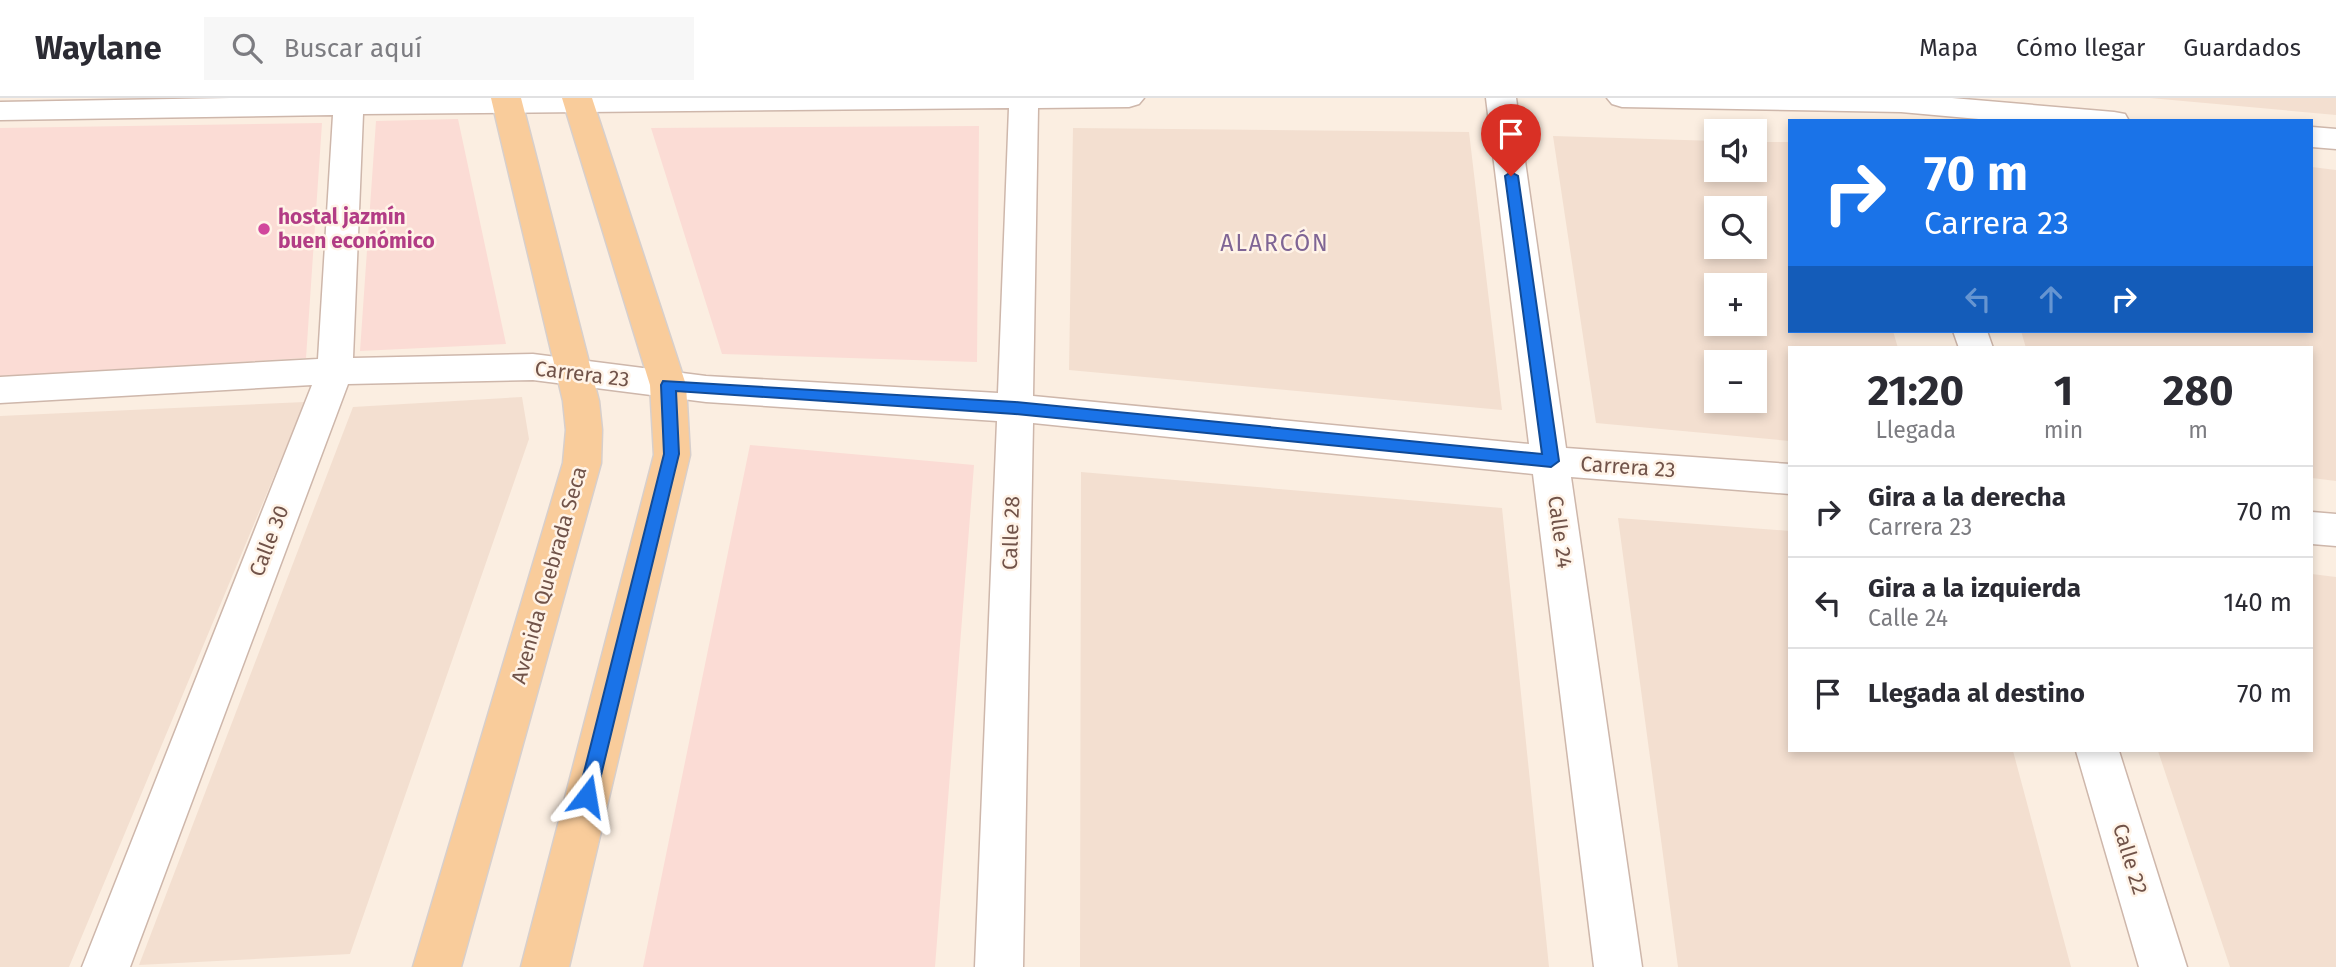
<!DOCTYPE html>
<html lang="es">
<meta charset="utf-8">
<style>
:root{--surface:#fff;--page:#f7f7f7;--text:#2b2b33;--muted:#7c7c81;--line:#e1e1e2}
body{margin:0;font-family:"Fira Sans",sans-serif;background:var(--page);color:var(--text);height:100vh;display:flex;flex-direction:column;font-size:26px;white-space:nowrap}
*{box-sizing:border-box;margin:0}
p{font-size:23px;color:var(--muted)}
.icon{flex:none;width:38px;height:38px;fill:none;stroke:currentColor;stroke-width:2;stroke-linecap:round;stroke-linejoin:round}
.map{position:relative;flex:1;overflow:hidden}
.panel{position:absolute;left:1788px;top:248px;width:525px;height:406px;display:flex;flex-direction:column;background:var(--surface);border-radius:0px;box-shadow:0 4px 10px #0003}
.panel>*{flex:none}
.hud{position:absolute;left:1788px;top:21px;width:525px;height:214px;border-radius:0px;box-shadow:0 4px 10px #0003;background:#1a73e8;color:#fff;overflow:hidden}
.fabs{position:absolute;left:1704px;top:21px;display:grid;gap:14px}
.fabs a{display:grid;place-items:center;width:63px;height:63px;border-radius:0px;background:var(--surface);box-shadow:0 4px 10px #0003;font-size:35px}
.pin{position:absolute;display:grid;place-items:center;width:60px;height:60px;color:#fff;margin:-72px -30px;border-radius:50% 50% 50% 0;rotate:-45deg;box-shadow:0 0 7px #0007}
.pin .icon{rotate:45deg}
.me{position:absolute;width:77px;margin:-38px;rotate:14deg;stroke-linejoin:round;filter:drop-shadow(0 0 5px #0008)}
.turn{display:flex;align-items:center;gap:24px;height:147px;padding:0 21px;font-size:32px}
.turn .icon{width:91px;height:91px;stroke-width:2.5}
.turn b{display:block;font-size:49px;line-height:60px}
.lanes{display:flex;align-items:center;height:66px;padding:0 21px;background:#0003;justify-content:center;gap:35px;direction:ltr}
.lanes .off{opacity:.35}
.eta{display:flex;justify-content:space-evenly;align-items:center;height:119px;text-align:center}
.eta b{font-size:42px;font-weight:700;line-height:49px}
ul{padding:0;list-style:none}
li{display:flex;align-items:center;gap:21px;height:91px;padding:0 21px;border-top:2px solid var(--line)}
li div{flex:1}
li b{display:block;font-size:26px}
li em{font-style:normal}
header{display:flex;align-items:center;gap:42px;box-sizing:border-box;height:98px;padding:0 35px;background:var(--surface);border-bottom:2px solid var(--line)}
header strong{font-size:33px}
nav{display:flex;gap:38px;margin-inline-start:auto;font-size:24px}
.search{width:490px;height:63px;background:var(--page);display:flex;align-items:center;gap:18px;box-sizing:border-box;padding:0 24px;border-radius:0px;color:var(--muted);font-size:26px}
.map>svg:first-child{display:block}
</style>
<header>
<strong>Waylane</strong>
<div class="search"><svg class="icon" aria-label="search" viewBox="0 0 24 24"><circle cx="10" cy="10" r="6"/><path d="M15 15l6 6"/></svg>Buscar aquí</div>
<nav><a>Mapa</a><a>Cómo llegar</a><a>Guardados</a></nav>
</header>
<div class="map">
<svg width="2336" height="869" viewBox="0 0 2336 869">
<rect width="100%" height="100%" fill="#fbeee1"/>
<path fill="#f3dfd0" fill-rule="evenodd" d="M 2150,0 L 2336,0 L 2336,17 Z
M 1073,30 L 1469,34 L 1502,312 L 1069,272 Z
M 1553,38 L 1717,43 L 1717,72 L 1755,72 L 1755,44 L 1790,44 L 1790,233 L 1893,233 L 1898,250 L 1790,250 L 1790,343 L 1596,325 ZM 1755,110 L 1755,149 L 1717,149 L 1717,110 ZM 1755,187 L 1755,226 L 1717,226 L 1717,187 ZM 1755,264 L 1755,303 L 1717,303 L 1717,264 Z
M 2312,69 L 2336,72 L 2336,383 L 2312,380 L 2312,250 L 2026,250 L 2021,233 L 2312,233 Z
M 522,299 L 529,341 L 350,856 L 139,867 L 353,309 Z
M 305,304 L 69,869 L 0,869 L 0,318 Z
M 1081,374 L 1502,410 L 1549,869 L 1080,869 Z
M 1618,420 L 1790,433 L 1790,653 L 2013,653 L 2071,869 L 1678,869 Z
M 2312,476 L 2336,479 L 2336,869 L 2230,869 L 2158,653 L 2312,653 Z"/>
<path fill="#fbdcd5" d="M 458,21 L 506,246 L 360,253 L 376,23 Z
M 322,25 L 306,260 L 0,278 L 0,30 Z
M 979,28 L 977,264 L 722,256 L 651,30 Z
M 750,347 L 974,367 L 935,869 L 643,869 Z"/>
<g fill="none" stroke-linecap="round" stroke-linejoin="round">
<defs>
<path id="minor" d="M 230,0 L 1144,0 L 1139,6 L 1129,9 L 1038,10 L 1033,298 L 1529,346 L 1486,0 L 1516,0 L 1566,350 L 1790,366 L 1790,396 L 1571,379 L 1642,869 L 1594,869 L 1533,376 L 1033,325 L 1023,869 L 975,869 L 997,323 L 706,304 L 533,282 L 348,286 L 130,869 L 82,869 L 312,287 L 0,305 L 0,279 L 318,261 L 333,17 L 0,22 L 0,4 ZM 1009,10 L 998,295 L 706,278 L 533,256 L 353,260 L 363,16 Z
M 1607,0 L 1952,0 L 2114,14 L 2125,16 L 2129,23 L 2001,23 L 1901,14 L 1622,9 L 1612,6 Z
M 2312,29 L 2336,31 L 2336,51 L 2312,49 Z
M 1953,233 L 1987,233 L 1993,250 L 1959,250 Z
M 2312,414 L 2336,416 L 2336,448 L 2312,446 Z
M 2076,653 L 2119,653 L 2187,869 L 2139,869 Z"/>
<path id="major" d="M 491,0 L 521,0 L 599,303 L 602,332 L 601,365 L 461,869 L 413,869 L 563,365 L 566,332 L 563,303 Z
M 562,0 L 592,0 L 686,287 L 690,357 L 569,869 L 521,869 L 654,357 L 650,287 Z"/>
</defs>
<use href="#minor" stroke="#ceb7ab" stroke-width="3"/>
<use href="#major" stroke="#d7cfcc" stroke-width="3"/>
<use href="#minor" fill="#fff" fill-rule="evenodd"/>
<use href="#major" fill="#f9cc9b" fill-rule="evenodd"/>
</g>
<path fill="#1a73e8" stroke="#114b97" stroke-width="2" d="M 1511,74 L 1518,78 L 1559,363 L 1551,369 L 1015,316 L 676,293 L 679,356 L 596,698 L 594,704 L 587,706 L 581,704 L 578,698 L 664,356 L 661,287 L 663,283 L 1015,304 L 1542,356 L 1505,78 Z"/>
<circle fill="#d1479c" stroke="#fff3e7" stroke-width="2.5" cx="264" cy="131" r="7"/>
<g text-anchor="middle" stroke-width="5" stroke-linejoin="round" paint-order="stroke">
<g font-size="21" font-weight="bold" fill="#b23c85" stroke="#fff3e7" text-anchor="start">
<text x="278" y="126">hostal jazmín<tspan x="278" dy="24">buen económico</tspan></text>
</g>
<g font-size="21" fill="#715349" stroke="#fff3e7">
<text transform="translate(582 276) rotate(7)" y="7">Carrera 23</text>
<text transform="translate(1628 369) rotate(4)" y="7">Carrera 23</text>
<text transform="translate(1560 434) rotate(82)" y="7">Calle 24</text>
<text transform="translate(1011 435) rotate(-88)" y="7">Calle 28</text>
<text transform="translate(269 443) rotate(-69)" y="7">Calle 30</text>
<text transform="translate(549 477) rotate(-74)" y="7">Avenida Quebrada Seca</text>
<text transform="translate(2130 761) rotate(73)" y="7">Calle 22</text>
</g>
<g font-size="23" letter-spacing="2" fill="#7f6595" stroke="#fff3e7">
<text x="1275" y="153">ALARCÓN</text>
</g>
</g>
</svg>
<div class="fabs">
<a><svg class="icon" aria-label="sound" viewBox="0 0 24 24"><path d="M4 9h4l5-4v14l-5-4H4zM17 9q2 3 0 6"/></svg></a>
<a><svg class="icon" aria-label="search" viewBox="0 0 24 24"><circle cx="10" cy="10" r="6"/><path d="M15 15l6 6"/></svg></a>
<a>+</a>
<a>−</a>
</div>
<div class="pin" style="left:1511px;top:78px;background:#d93025"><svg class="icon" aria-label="arrive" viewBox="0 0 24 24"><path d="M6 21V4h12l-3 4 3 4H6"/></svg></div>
<svg class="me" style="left:587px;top:698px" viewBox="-20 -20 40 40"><path d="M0-17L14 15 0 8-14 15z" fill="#1a73e8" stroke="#fff" stroke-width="4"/></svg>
<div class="hud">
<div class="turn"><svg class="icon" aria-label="right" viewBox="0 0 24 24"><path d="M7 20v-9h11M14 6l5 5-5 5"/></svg><div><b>70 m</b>Carrera 23</div></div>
<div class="lanes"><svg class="icon off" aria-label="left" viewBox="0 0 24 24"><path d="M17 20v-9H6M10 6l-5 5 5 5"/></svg><svg class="icon off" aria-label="ahead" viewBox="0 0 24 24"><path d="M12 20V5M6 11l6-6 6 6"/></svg><svg class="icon" aria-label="right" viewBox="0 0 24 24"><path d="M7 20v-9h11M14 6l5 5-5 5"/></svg></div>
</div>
<section class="panel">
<div class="eta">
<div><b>21:20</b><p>Llegada</p></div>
<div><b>1</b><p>min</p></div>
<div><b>280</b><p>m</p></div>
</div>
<ul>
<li><svg class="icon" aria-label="right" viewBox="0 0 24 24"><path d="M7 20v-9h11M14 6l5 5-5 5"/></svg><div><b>Gira a la derecha</b><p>Carrera 23</p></div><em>70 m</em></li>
<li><svg class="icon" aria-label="left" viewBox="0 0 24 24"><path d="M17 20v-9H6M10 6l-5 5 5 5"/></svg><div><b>Gira a la izquierda</b><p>Calle 24</p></div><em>140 m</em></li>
<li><svg class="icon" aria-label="arrive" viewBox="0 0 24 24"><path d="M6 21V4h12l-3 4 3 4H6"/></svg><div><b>Llegada al destino</b></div><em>70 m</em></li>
</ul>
</section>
</div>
